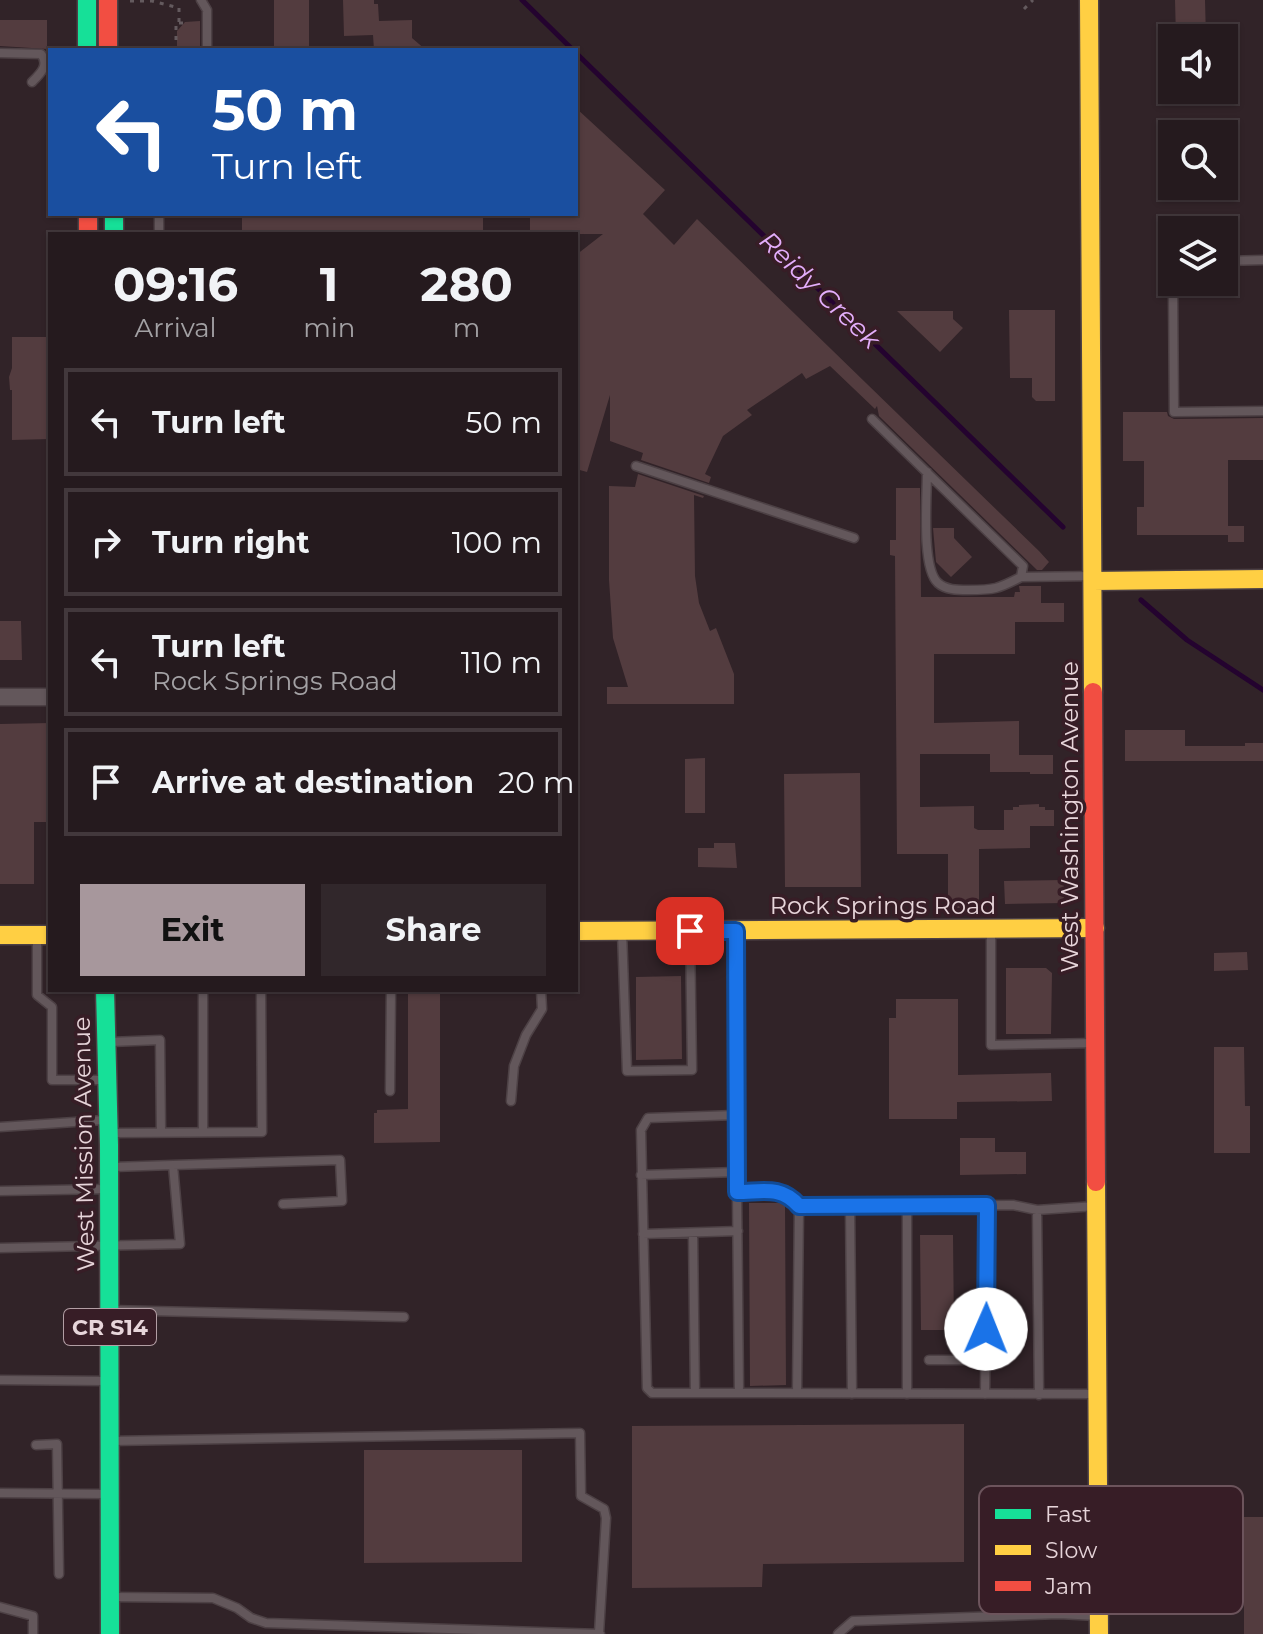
<!DOCTYPE html>
<style>
:root{--surface:#251a1e;--page:#31272b;--text:#f1f3f6;--muted:#a3a1a4;--line:#42383c;--accent:#a7979c}
body{margin:0;font-family:Montserrat,sans-serif;background:var(--page);color:var(--text);height:100vh;display:flex;flex-direction:column;font-size:30px;white-space:nowrap}
*{box-sizing:border-box;margin:0}
p{font-size:26px;color:var(--muted)}
.icon{flex:none;width:44px;height:44px;fill:none;stroke:currentColor;stroke-width:2;stroke-linecap:round;stroke-linejoin:round}
.map{position:relative;flex:1;overflow:hidden}
.panel{position:absolute;left:48px;top:232px;width:530px;height:760px;display:flex;flex-direction:column;background:var(--surface);border-radius:0px;box-shadow:0 2px 6px #0004,0 0 0 2px var(--line)}
.panel>*{flex:none}
.banner{position:absolute;left:48px;top:48px;width:530px;height:168px;border-radius:0px;box-shadow:0 2px 6px #0004,0 0 0 2px var(--line);background:#1a4fa0;color:#fff;overflow:hidden}
.fabs{position:absolute;left:1158px;top:24px;display:grid;gap:16px}
.fabs a{display:grid;place-items:center;width:80px;height:80px;border-radius:0px;background:var(--surface);box-shadow:0 2px 6px #0004,0 0 0 2px var(--line);font-size:40px}
.pin{position:absolute;display:grid;place-items:center;width:68px;height:68px;color:#fff;margin:-34px;border-radius:16px;box-shadow:0 4px 12px #0006}
.me{position:absolute;width:88px;margin:-44px;rotate:1deg;stroke-linejoin:round;filter:drop-shadow(0 0 6px #0008)}
.turn{display:flex;align-items:center;gap:28px;height:168px;padding:0 32px;font-size:36px}
.turn .icon{width:104px;height:104px;stroke-width:2.5}
.turn b{display:block;font-size:56px;line-height:68px}
.eta{display:flex;justify-content:space-evenly;align-items:center;height:136px;text-align:center}
.eta b{font-size:48px;font-weight:700;line-height:56px}
.cta{display:flex;gap:16px;margin-top:auto;padding:16px 32px}
.cta a{flex:1;height:92px;border-radius:0px;background:var(--accent);color:#111;font-size:32px;font-weight:700;line-height:92px;text-align:center}
.cta a+a{background:var(--page);color:var(--text)}
ul{padding:0;list-style:none}
li{display:flex;align-items:center;gap:24px;height:108px;margin:0 16px 12px;padding:0 16px;border:4px solid var(--line);border-radius:0px}
li div{flex:1}
li b{display:block;font-size:30px}
li em{font-style:normal}
.map>svg:first-child{display:block}
</style>
<div class="map">
<svg width="1263" height="1634" viewBox="0 0 1263 1634">
<rect width="100%" height="100%" fill="#312328"/>
<g fill="none" stroke-linecap="round" stroke-linejoin="round">
<path stroke="#24032f" stroke-width="5" d="M 522,0 L 573,50
M 576,53 L 1063,527
M 1141,600 L 1187,640 L 1263,690"/>
</g>
<path fill="#533c3f" d="M 274,0 L 309,0 L 309,50 L 274,50 Z
M 343,0 L 374,0 L 374,4 L 378,4 L 379,21 L 412,20 L 412,38 L 426,50 L 374,50 L 373,35 L 344,36 Z
M 1175,0 L 1205,0 L 1206,38 L 1176,38 Z
M 0,20 L 47,20 L 47,49 L 0,46 Z
M 200,21 L 200,50 L 177,50 L 177,31 L 185,22 Z
M 576,108 L 665,190 L 643,214 L 674,245 L 697,219 L 1039,551 L 1049,562 L 1042,570 L 1037,570 L 879,416 L 877,406 L 875,409 L 830,366 L 806,379 L 802,373 L 747,410 L 752,415 L 723,436 L 705,474 L 711,477 L 709,483 L 641,460 L 643,453 L 610,441 L 610,395 L 587,472 L 576,469 L 576,255 L 603,234 L 530,234 L 530,214 L 576,214 Z
M 242,214 L 483,214 L 483,234 L 242,234 Z
M 1009,310 L 1055,310 L 1055,401 L 1036,401 L 1032,397 L 1032,378 L 1010,378 Z
M 897,311 L 953,311 L 953,319 L 963,328 L 940,352 Z
M 12,337 L 50,337 L 50,439 L 12,440 L 12,390 L 10,390 L 9,377 L 12,368 Z
M 1123,412 L 1167,412 L 1168,416 L 1174,419 L 1263,418 L 1263,460 L 1228,460 L 1228,535 L 1137,535 L 1137,507 L 1144,507 L 1144,461 L 1123,461 Z
M 638,474 L 704,496 L 703,498 L 694,495 L 695,576 L 699,603 L 710,631 L 716,628 L 734,674 L 734,704 L 607,704 L 607,687 L 628,687 L 613,638 L 609,580 L 609,486 L 635,487 Z
M 896,488 L 920,488 L 921,597 L 1014,597 L 1015,592 L 1020,592 L 1019,586 L 1041,586 L 1041,603 L 1064,603 L 1064,622 L 1015,622 L 1015,654 L 934,654 L 934,723 L 1019,721 L 1019,755 L 1053,755 L 1053,774 L 1030,774 L 1030,772 L 990,772 L 990,754 L 920,754 L 920,807 L 974,806 L 974,828 L 978,830 L 1004,830 L 1004,810 L 1013,810 L 1013,807 L 1019,807 L 1019,805 L 1039,804 L 1039,807 L 1045,807 L 1045,810 L 1054,810 L 1054,826 L 1030,826 L 1030,848 L 979,849 L 979,908 L 948,908 L 948,854 L 897,854 L 895,556 L 890,555 L 890,540 L 896,540 Z
M 1228,526 L 1244,526 L 1244,542 L 1228,542 Z
M 933,528 L 954,528 L 954,538 L 972,557 L 951,577 L 936,562 Z
M 0,621 L 21,621 L 22,660 L 0,660 Z
M 50,723 L 50,822 L 34,822 L 34,884 L 0,884 L 0,724 Z
M 1125,730 L 1185,730 L 1185,746 L 1245,746 L 1245,743 L 1263,743 L 1263,761 L 1125,761 Z
M 705,758 L 705,813 L 685,813 L 685,759 Z
M 860,773 L 861,887 L 785,887 L 784,774 Z
M 714,843 L 735,843 L 737,868 L 698,867 L 698,848 L 714,848 Z
M 1064,880 L 1064,903 L 1005,904 L 1004,881 Z
M 1247,952 L 1248,970 L 1214,971 L 1214,953 Z
M 1006,968 L 1046,968 L 1052,973 L 1051,1034 L 1006,1034 Z
M 681,976 L 682,1059 L 636,1060 L 636,977 Z
M 408,990 L 440,990 L 440,1142 L 374,1143 L 374,1113 L 377,1113 L 377,1110 L 408,1109 Z
M 896,999 L 958,999 L 958,1075 L 1051,1073 L 1052,1101 L 957,1102 L 957,1119 L 889,1119 L 889,1018 L 896,1018 Z
M 1214,1047 L 1244,1047 L 1245,1106 L 1250,1106 L 1250,1153 L 1214,1153 Z
M 960,1138 L 995,1138 L 995,1152 L 1026,1152 L 1026,1174 L 960,1175 Z
M 749,1203 L 785,1203 L 786,1385 L 750,1386 Z
M 920,1235 L 953,1235 L 954,1330 L 921,1330 Z
M 964,1424 L 964,1562 L 763,1564 L 762,1587 L 632,1588 L 632,1426 Z
M 364,1450 L 522,1450 L 522,1562 L 364,1563 Z
M 1244,1517 L 1263,1517 L 1263,1634 L 1244,1634 Z"/>
<g fill="none" stroke-linecap="round" stroke-linejoin="round">
<defs>
<path id="lane" d="M 201,0 L 207,10 L 207,50
M 0,53 L 41,54 C 50,65 40,74 32,82
M 159,214 L 159,234
M 1224,261 L 1263,260
M 1204,282 L 1204,292 L 1173,292 L 1174,412 L 1263,411
M 872,419 L 1023,566 L 1021,577 C 998,589 994,590 968,590 C 957,590 946,590 938,583 C 921,568 927,496 927,472
M 636,466 L 854,538
M 1021,577 L 1092,576
M 736,931 L 737,1192
M 991,931 L 991,1045 L 1094,1043
M 622,932 L 627,1071 L 692,1070 L 690,932
M 37,935 L 37,995 L 52,1007 L 52,1080 L 106,1080
M 203,990 L 203,1132
M 110,1042 L 160,1040 L 161,1132
M 390,1091 L 391,990
M 511,1101 L 514,1066 L 526,1035 L 542,1009 L 541,990
M 736,1115 L 648,1118 L 641,1130 L 647,1388 L 652,1393 L 739,1393
M 0,1127 L 104,1120
M 113,1133 L 262,1132 L 261,990
M 173,1165 L 340,1160 L 342,1201 L 283,1204
M 641,1175 L 737,1172
M 0,1191 L 107,1189
M 907,1206 L 907,1394
M 1096,1206 L 1037,1210 L 1013,1205 L 799,1206 C 781,1185 762,1192 737,1192 L 739,1393 L 1096,1394
M 850,1207 L 852,1394
M 1037,1210 L 1039,1395
M 693,1233 L 695,1393
M 643,1234 L 738,1231
M 0,1248 L 180,1244 L 173,1165 L 113,1167
M 110,1310 L 404,1317
M 929,1360 L 985,1360
M 0,1380 L 105,1381
M 797,1393 L 799,1206
M 985,1394 L 987,1205
M 111,1441 L 580,1433 L 581,1496 L 604,1509 L 606,1518 L 599,1633
M 36,1445 L 57,1444 L 59,1574
M 0,1493 L 105,1494
M 112,1597 L 213,1598 L 237,1608 L 251,1618 L 266,1623 L 600,1634
M 0,1607 L 33,1616 L 33,1634
M 838,1634 L 853,1621 L 1059,1614 L 1097,1616"/>
<path id="street" d="M 0,697 L 50,697"/>
<path id="fast" d="M 87,0 L 87,50
M 114,214 L 114,234
M 105,990 L 109,1145 L 110,1634"/>
<path id="slow" d="M 1089,0 L 1093,692
M 1093,581 L 1263,579
M 576,931 L 1095,928
M 0,935 L 50,935
M 1096,1182 L 1099,1634"/>
<path id="jam" d="M 108,0 L 108,50
M 88,214 L 88,234
M 1093,692 L 1096,1182"/>
</defs>
<use href="#lane" stroke="#4d4145" stroke-width="11"/>
<use href="#street" stroke="#4d4145" stroke-width="19"/>
<use href="#fast" stroke="#4d4145" stroke-width="21"/>
<use href="#slow" stroke="#4d4145" stroke-width="21"/>
<use href="#jam" stroke="#4d4145" stroke-width="21"/>
<path stroke="#645a5e" stroke-width="3" stroke-dasharray="4 6" stroke-linecap="butt" d="M 130,1 L 152,1 L 179,8 L 179,24
M 1024,9 L 1033,0
M 176,50 L 176,23 L 184,23"/>
<use href="#lane" stroke="#63575b" stroke-width="8"/>
<use href="#street" stroke="#63575b" stroke-width="16"/>
<use href="#fast" stroke="#16e098" stroke-width="18"/>
<use href="#slow" stroke="#ffcf43" stroke-width="18"/>
<use href="#jam" stroke="#f24e42" stroke-width="18"/>
</g>
<g fill="none" stroke-linecap="round" stroke-linejoin="round">
<defs>
<path id="route" d="M 690,931 L 736,931 L 737,1192 C 762,1192 781,1185 799,1206 L 987,1205 L 986,1329"/>
</defs>
<use href="#route" stroke="#114b97" stroke-width="20"/>
<use href="#route" stroke="#1a73e8" stroke-width="14"/>
</g>
<g text-anchor="middle" stroke-width="7" stroke-linejoin="round" paint-order="stroke">
<rect fill="#371d26" stroke="#b29ea4" stroke-width="2" x="64" y="1309" width="92" height="36" rx="6"/>
<g font-size="22" font-weight="bold" fill="#e7d5da">
<text x="110" y="1335">CR S14</text>
</g>
<g font-size="24" fill="#e7d5da" stroke="#371d26">
<text transform="translate(1070 817) rotate(-90)" y="8">West Washington Avenue</text>
<text x="883" y="914">Rock Springs Road</text>
<text transform="translate(84 1144) rotate(-91)" y="8">West Mission Avenue</text>
</g>
<g font-size="26" font-style="italic" fill="#e3aefb" stroke="#371d26">
<text transform="translate(820 290) rotate(44)" y="9">Reidy Creek</text>
</g>
</g>
<rect x="979" y="1486" width="264" height="128" rx="12" fill="#371d26" stroke="#6c545c" stroke-width="2"/>
<rect x="995" y="1509" width="36" height="10" fill="#16e098"/>
<rect x="995" y="1545" width="36" height="10" fill="#ffcf43"/>
<rect x="995" y="1581" width="36" height="10" fill="#f24e42"/>
<g font-size="22" fill="#e7d5da">
<text x="1045" y="1522">Fast</text>
<text x="1045" y="1558">Slow</text>
<text x="1045" y="1594">Jam</text>
</g>
</svg>
<div class="fabs">
<a><svg class="icon" aria-label="sound" viewBox="0 0 24 24"><path d="M4 9h4l5-4v14l-5-4H4zM17 9q2 3 0 6"/></svg></a>
<a><svg class="icon" aria-label="search" viewBox="0 0 24 24"><circle cx="10" cy="10" r="6"/><path d="M15 15l6 6"/></svg></a>
<a><svg class="icon" aria-label="layers" viewBox="0 0 24 24"><path d="M12 4l9 5-9 5-9-5zM3 14l9 5 9-5"/></svg></a>
</div>
<div class="pin" style="left:690px;top:931px;background:#d93025"><svg class="icon" aria-label="arrive" viewBox="0 0 24 24"><path d="M6 21V4h12l-3 4 3 4H6"/></svg></div>
<svg class="me" style="left:986px;top:1329px" viewBox="-20 -20 40 40"><circle r="19" fill="#fff"/><path d="M0-13L10 11 0 6-10 11z" fill="#1a73e8"/></svg>
<div class="banner">
<div class="turn"><svg class="icon" aria-label="left" viewBox="0 0 24 24"><path d="M17 20v-9H6M10 6l-5 5 5 5"/></svg><div><b>50 m</b>Turn left</div></div>
</div>
<section class="panel">
<div class="eta">
<div><b>09:16</b><p>Arrival</p></div>
<div><b>1</b><p>min</p></div>
<div><b>280</b><p>m</p></div>
</div>
<ul>
<li><svg class="icon" aria-label="left" viewBox="0 0 24 24"><path d="M17 20v-9H6M10 6l-5 5 5 5"/></svg><div><b>Turn left</b></div><em>50 m</em></li>
<li><svg class="icon" aria-label="right" viewBox="0 0 24 24"><path d="M7 20v-9h11M14 6l5 5-5 5"/></svg><div><b>Turn right</b></div><em>100 m</em></li>
<li><svg class="icon" aria-label="left" viewBox="0 0 24 24"><path d="M17 20v-9H6M10 6l-5 5 5 5"/></svg><div><b>Turn left</b><p>Rock Springs Road</p></div><em>110 m</em></li>
<li><svg class="icon" aria-label="arrive" viewBox="0 0 24 24"><path d="M6 21V4h12l-3 4 3 4H6"/></svg><div><b>Arrive at destination</b></div><em>20 m</em></li>
</ul>
<div class="cta"><a>Exit</a><a>Share</a></div>
</section>
</div>
